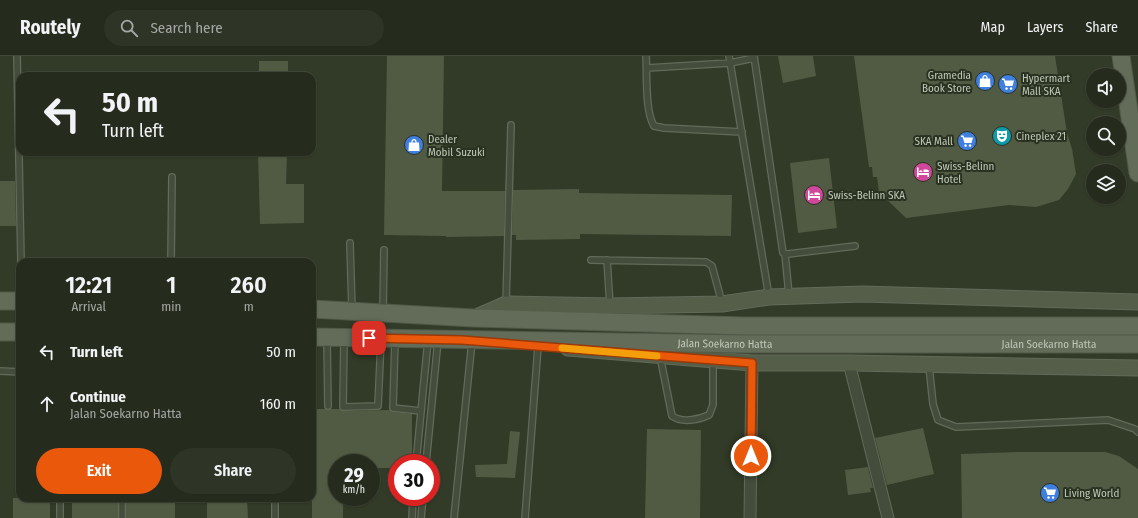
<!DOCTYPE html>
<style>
:root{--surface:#262c1d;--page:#2e3426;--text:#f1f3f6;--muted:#a4a7a4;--line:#42483b;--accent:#ea580c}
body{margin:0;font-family:"Fira Sans Condensed",sans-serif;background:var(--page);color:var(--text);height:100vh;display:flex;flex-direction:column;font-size:15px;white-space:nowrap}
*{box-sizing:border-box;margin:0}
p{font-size:13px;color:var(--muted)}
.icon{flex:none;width:22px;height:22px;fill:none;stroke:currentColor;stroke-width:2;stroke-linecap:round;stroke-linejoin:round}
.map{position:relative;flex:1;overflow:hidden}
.side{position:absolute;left:16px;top:202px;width:300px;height:244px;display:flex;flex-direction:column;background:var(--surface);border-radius:12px;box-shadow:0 1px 3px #0004,0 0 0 1px var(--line)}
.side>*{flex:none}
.banner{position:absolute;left:16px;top:16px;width:300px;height:84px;border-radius:12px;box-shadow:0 1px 3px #0004,0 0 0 1px var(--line);background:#262c1d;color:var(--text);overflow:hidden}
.tools{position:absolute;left:1086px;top:12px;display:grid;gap:8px}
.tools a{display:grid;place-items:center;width:40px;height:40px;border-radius:50%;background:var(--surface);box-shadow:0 1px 3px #0004,0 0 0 1px var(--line);font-size:20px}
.speed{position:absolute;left:328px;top:398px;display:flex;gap:8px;font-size:20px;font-weight:700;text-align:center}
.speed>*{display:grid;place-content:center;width:52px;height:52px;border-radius:50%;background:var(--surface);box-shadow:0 1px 3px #0004,0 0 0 1px var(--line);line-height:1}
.speed small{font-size:10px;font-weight:400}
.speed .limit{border:6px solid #d22;background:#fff;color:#111}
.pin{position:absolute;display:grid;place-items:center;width:34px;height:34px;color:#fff;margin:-17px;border-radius:8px;box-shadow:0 2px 6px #0006}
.me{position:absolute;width:44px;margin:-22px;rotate:0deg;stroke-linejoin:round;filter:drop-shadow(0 0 3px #0008)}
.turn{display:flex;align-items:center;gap:14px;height:84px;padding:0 20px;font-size:18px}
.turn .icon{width:52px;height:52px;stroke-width:2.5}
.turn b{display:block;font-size:28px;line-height:34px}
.eta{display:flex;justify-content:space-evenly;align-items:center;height:68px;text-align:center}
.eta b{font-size:24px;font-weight:600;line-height:28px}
.action{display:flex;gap:8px;margin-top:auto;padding:8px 20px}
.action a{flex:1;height:46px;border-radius:24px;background:var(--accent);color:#fff;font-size:16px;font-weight:600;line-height:46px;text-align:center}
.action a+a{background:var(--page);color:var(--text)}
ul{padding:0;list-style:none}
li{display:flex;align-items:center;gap:12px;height:52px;padding:0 20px}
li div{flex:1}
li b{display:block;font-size:15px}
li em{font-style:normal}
header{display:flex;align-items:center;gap:24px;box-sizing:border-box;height:56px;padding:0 20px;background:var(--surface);border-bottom:1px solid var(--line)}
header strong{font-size:19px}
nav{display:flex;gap:22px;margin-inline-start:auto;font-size:14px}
.search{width:280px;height:36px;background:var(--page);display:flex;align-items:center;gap:10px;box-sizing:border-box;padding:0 14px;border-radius:22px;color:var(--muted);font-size:15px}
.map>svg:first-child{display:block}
</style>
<header>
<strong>Routely</strong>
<div class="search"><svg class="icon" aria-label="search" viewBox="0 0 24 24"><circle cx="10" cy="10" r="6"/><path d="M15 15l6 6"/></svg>Search here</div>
<nav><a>Map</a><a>Layers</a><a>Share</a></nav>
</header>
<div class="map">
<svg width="1138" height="462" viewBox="0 0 1138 462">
<rect width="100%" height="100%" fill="#323b27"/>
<path fill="#515b44" d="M 387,0 L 444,0 L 442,135 L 505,135 L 504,180 L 446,181 L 446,180 L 384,179 Z
M 778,0 L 813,0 L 816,20 L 783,27 Z
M 854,0 L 1055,0 L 1067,77 L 1072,93 L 1076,118 L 1068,133 L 1059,144 L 1036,151 L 1009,149 L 906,162 L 879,136 L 877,121 L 873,121 L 872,111 L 869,111 Z
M 259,5 L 288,5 L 288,20 L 259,20 Z
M 258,96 L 287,96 L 286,128 L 304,128 L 304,167 L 260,168 Z
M 829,102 L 837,172 L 798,177 L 790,107 Z
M 0,125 L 15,125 L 16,170 L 0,170 Z
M 579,133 L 579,137 L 732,139 L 731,180 L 580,178 L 580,183 L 516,184 L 516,179 L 512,179 L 513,134 Z
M 312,353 L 339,353 L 343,355 L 389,354 L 393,356 L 412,358 L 412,407 L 397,407 L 397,412 L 371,412 L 371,407 L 337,407 L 337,441 L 343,441 L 343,462 L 312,462 Z
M 923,372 L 934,418 L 887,429 L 875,382 Z
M 647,373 L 701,374 L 700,462 L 645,462 Z
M 510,375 L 520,376 L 515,422 L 476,421 L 475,409 L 507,408 Z
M 1017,396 L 1105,396 L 1119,400 L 1138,413 L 1138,462 L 962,462 L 961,398 Z
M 868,411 L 873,432 L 870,432 L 871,436 L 848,439 L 845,414 Z
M 13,442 L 50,442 L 50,462 L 13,462 Z
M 72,442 L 118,442 L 118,462 L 72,462 Z
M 126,442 L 175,442 L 175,462 L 126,462 Z
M 207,442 L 247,442 L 248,462 L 207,462 Z"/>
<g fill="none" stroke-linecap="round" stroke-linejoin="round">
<defs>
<path id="lane" d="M 17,0 L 21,206
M 646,0 C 647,18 645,56 654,70 L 664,72 L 742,76
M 729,0 L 769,241
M 754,0 L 783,197 L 788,198 L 855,190
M 647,12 L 730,7 L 754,2
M 350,187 L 352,254
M 785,198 L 789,239
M 591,204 L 706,206 L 712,210 L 722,247
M 607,204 L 610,250
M 171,206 L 172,121
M 506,248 L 511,69
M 383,255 L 384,194
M 344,282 L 343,351 L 378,350 L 381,284
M 327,283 L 328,350
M 395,285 L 393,352 L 421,355
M 660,300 L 672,360 C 682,367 698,364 709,359 L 713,349 L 713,304
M 929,310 L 933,348 L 938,364 L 956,371 L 1108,364 L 1135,373 L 1138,376
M 0,315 L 20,316
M 416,407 L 428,284
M 426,407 L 438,284
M 60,442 L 60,462
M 122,462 L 122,442
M 275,462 L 275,442
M 412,462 L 413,441
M 421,462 L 423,441
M 454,462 L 472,285
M 525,462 L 538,290"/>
<path id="street" d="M 849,307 L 888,462
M 750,462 L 752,307"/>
<path id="secondary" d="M 474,262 L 506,248 L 610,250 L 722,248 L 769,241 L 862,238 L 1138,246
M 568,292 L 752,307 L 849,307 L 1138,312"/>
<g id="primary">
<path d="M 1121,0 L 1138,117"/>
<path d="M 0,245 L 20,245"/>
<path d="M 312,253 L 473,262 L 745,270 L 1138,270"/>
<path d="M 0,276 L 20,276"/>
<path id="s1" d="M 312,281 L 747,288 L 1138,288"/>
</g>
</defs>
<use href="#lane" stroke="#626a59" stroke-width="8"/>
<use href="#street" stroke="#626a59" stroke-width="13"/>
<use href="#secondary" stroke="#626a59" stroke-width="17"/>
<use href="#primary" stroke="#505847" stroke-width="19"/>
<use href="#lane" stroke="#444c3b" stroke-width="5.5"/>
<use href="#street" stroke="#444c3b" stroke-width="11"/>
<use href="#secondary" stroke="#545e49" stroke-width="15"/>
<use href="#primary" stroke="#636b59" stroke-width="17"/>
</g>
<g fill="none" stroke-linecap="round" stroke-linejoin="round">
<defs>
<path id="route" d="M 369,282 L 462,284 L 752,307 L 751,400"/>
</defs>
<use href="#route" stroke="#983908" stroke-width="10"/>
<use href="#route" stroke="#ea580c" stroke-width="7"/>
<path stroke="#f59e0b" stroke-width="7" d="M 562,292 L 657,300"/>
</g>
<defs>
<symbol id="shop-disc" viewBox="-11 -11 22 22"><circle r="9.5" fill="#3f7fe0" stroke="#293120"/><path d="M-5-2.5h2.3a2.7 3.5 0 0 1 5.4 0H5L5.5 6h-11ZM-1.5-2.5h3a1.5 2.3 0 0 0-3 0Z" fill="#fff"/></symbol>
<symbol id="supermarket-disc" viewBox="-11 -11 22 22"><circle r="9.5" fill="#3f7fe0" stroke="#293120"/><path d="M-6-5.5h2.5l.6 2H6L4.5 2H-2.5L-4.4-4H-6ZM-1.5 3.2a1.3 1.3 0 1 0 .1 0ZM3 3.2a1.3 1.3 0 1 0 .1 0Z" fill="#fff"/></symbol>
<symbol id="theatre-disc" viewBox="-11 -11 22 22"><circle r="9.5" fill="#0f9aa8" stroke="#293120"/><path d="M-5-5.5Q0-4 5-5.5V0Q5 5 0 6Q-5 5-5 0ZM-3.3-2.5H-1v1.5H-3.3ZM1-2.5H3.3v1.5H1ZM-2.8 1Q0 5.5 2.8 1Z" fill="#fff"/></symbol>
<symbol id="hotel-disc" viewBox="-11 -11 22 22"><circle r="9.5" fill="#d1479c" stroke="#293120"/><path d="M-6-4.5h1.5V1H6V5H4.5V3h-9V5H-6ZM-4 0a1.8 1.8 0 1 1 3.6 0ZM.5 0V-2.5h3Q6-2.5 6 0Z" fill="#fff"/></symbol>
</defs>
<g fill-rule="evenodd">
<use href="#shop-disc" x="974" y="14" width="22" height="22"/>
<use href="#supermarket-disc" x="997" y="17" width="22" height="22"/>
<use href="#theatre-disc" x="991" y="69" width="22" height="22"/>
<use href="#supermarket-disc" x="956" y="74" width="22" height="22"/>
<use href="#shop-disc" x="403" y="78" width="22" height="22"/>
<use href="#hotel-disc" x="912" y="105" width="22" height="22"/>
<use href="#hotel-disc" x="803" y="128" width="22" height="22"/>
<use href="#supermarket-disc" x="1039" y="426" width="22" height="22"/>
</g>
<g text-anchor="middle" stroke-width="4" stroke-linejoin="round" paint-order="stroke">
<g font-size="11" fill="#bfc7b6" stroke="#293120" text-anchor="start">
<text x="971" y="23" text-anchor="end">Gramedia<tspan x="971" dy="13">Book Store</tspan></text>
<text x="1022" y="26">Hypermart<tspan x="1022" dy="13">Mall SKA</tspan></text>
<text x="1016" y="84">Cineplex 21</text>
<text x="428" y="87">Dealer<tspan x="428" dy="13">Mobil Suzuki</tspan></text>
<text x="953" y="89" text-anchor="end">SKA Mall</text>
<text x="937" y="114">Swiss-Belinn<tspan x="937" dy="13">Hotel</tspan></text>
<text x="828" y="143">Swiss-Belinn SKA</text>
<text x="1064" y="441">Living World</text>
</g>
<g font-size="11" fill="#bfc7b6" stroke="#293120">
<text dy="4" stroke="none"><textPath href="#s1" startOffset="413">Jalan Soekarno Hatta</textPath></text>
<text dy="4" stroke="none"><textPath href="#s1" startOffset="737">Jalan Soekarno Hatta</textPath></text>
</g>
</g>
</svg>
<div class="tools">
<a><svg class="icon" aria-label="sound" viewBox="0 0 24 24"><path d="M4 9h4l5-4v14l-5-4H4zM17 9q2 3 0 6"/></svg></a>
<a><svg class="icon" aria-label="search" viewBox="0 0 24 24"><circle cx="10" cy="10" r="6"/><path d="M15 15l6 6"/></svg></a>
<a><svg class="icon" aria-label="layers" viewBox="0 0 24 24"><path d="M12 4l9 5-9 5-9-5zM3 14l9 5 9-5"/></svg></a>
</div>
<div class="speed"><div>29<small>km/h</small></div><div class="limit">30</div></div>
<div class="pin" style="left:369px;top:282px;background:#d93025"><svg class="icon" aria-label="arrive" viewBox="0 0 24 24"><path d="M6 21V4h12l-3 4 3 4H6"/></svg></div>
<svg class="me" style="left:751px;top:400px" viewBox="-20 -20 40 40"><circle r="17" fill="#ea580c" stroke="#fff" stroke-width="3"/><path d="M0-11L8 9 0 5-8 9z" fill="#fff"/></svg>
<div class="banner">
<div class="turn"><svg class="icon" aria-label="left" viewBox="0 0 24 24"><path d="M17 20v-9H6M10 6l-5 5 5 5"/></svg><div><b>50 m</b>Turn left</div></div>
</div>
<section class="side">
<div class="eta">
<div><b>12:21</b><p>Arrival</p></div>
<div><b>1</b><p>min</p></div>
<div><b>260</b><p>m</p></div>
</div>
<ul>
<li><svg class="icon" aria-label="left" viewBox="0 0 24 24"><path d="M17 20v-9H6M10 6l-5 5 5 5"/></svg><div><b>Turn left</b></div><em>50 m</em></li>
<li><svg class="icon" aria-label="ahead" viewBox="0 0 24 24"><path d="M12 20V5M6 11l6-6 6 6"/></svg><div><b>Continue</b><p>Jalan Soekarno Hatta</p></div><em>160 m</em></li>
</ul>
<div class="action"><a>Exit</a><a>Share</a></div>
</section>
</div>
